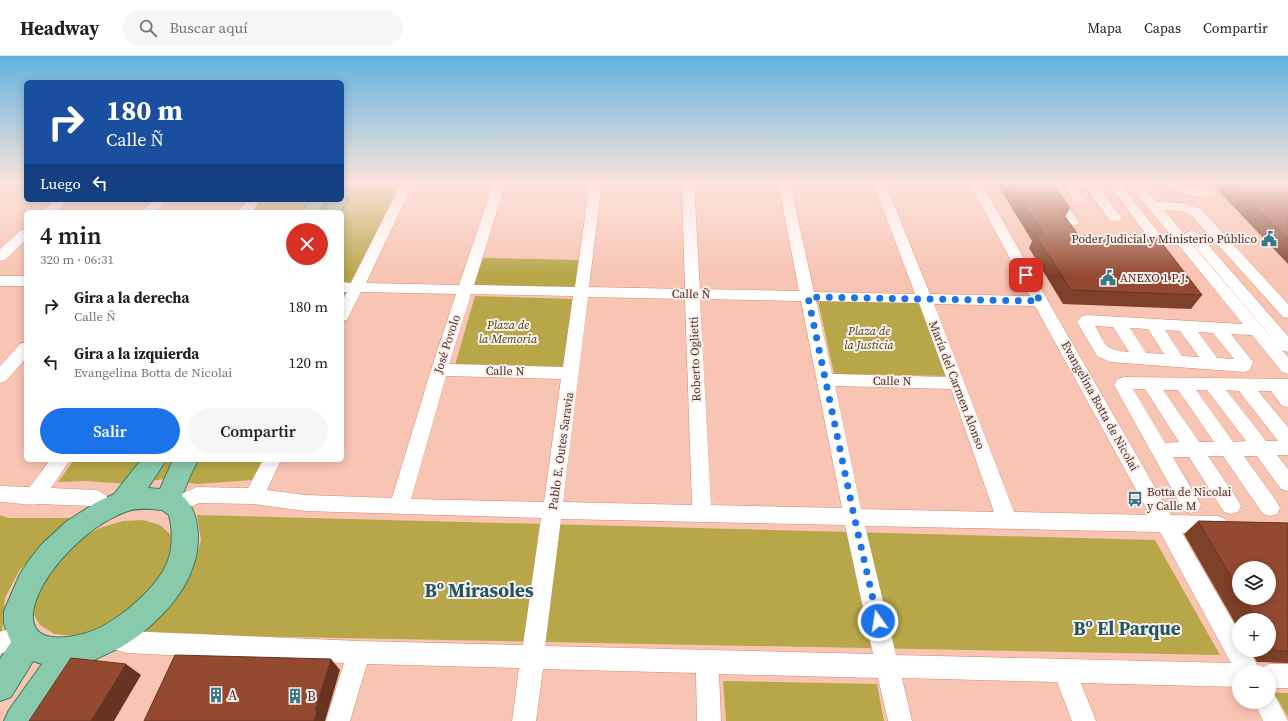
<!DOCTYPE html>
<html lang="es">
<meta charset="utf-8">
<style>
:root{--surface:#fff;--page:#f6f6f6;--text:#202124;--muted:#757577;--line:#e0e0e0;--accent:#1a73e8}
body{margin:0;font-family:"Source Serif 4",serif;background:var(--page);color:var(--text);height:100vh;display:flex;flex-direction:column;font-size:15px;white-space:nowrap}
*{box-sizing:border-box;margin:0}
p{font-size:13px;color:var(--muted)}
.icon{flex:none;width:22px;height:22px;fill:none;stroke:currentColor;stroke-width:2;stroke-linecap:round;stroke-linejoin:round}
.map{position:relative;flex:1;overflow:hidden}
.panel{position:absolute;left:24px;top:154px;width:320px;height:252px;display:flex;flex-direction:column;background:var(--surface);border-radius:6px;box-shadow:0 2px 10px #0003}
.panel>*{flex:none}
.top-card{position:absolute;left:24px;top:24px;width:320px;height:122px;border-radius:6px;box-shadow:0 2px 10px #0003;background:#1a4fa0;color:#fff;overflow:hidden}
.buttons{position:absolute;left:1232px;top:505px;display:grid;gap:8px}
.buttons a{display:grid;place-items:center;width:44px;height:44px;border-radius:50%;background:var(--surface);box-shadow:0 2px 10px #0003;font-size:20px}
.pin{position:absolute;display:grid;place-items:center;width:34px;height:34px;color:#fff;margin:-17px;border-radius:8px;box-shadow:0 2px 6px #0006}
.me{position:absolute;width:44px;margin:-22px;rotate:347deg;stroke-linejoin:round;filter:drop-shadow(0 0 3px #0008)}
.turn{display:flex;align-items:center;gap:14px;height:84px;padding:0 16px;font-size:18px}
.turn .icon{width:52px;height:52px;stroke-width:2.5}
.turn b{display:block;font-size:28px;line-height:34px}
.then{display:flex;align-items:center;height:38px;padding:0 16px;background:#0003;gap:8px;font-size:15px}
.round{display:grid;place-items:center;flex:none;width:42px;height:42px;border-radius:21px;background:var(--page)}
.head{display:flex;align-items:center;justify-content:space-between;height:68px;padding:0 16px}
h1{font-size:24px;font-weight:600;line-height:30px}
.action{display:flex;gap:8px;margin-top:auto;padding:8px 16px}
.action a{flex:1;height:46px;border-radius:24px;background:var(--accent);color:#fff;font-size:16px;font-weight:600;line-height:46px;text-align:center}
.action a+a{background:var(--page);color:var(--text)}
ul{padding:0;list-style:none}
li{display:flex;align-items:center;gap:12px;height:56px;padding:0 16px}
li div{flex:1}
li b{display:block;font-size:15px}
li em{font-style:normal}
header{display:flex;align-items:center;gap:24px;box-sizing:border-box;height:56px;padding:0 20px;background:var(--surface);border-bottom:1px solid var(--line)}
header strong{font-size:19px}
nav{display:flex;gap:22px;margin-inline-start:auto;font-size:14px}
.search{width:280px;height:36px;background:var(--page);display:flex;align-items:center;gap:10px;box-sizing:border-box;padding:0 14px;border-radius:22px;color:var(--muted);font-size:15px}
.map>svg:first-child{display:block}
</style>
<header>
<strong>Headway</strong>
<div class="search"><svg class="icon" aria-label="search" viewBox="0 0 24 24"><circle cx="10" cy="10" r="6"/><path d="M15 15l6 6"/></svg>Buscar aquí</div>
<nav><a>Mapa</a><a>Capas</a><a>Compartir</a></nav>
</header>
<div class="map">
<svg width="1288" height="665" viewBox="0 0 1288 665">
<rect width="100%" height="100%" fill="#f8c4b3"/>
<path fill="#b7a748" d="M 342,126 L 401,126 L 342,244 L 342,156 L 252,156 L 260,144 L 342,144 Z
M 483,202 L 579,204 L 575,232 L 474,229 Z
M 475,240 L 574,243 L 563,312 L 455,309 Z
M 818,245 L 921,246 L 948,320 L 834,318 Z
M 74,404 L 263,404 L 253,424 L 197,428 L 165,423 L 128,428 L 86,425 L 58,426 Z
M 0,459 L 8,462 L 83,462 L 40,493 L 19,515 L 5,542 L 2,575 L 0,575 Z
M 197,459 L 1155,484 L 1220,599 L 138,578 L 167,550 L 192,517 L 201,484 Z
M 143,464 L 160,469 L 171,479 L 175,493 L 162,530 L 99,575 L 75,580 L 54,578 L 40,569 L 32,555 L 43,518 L 78,483 L 100,472 L 123,465 Z
M 723,625 L 877,628 L 884,665 L 726,665 Z
M 1274,637 L 1288,637 L 1288,661 Z"/>
<g fill="none" stroke-linecap="round" stroke-linejoin="round">
<defs>
<path id="minor" d="M 402,126 L 414,126 L 366,227 L 459,229 L 494,126 L 506,126 L 474,229 L 575,231 L 590,126 L 602,126 L 589,231 L 685,233 L 682,126 L 694,126 L 700,233 L 799,235 L 778,126 L 790,126 L 814,236 L 915,238 L 873,126 L 885,126 L 930,238 L 1030,240 L 969,126 L 981,126 L 1048,245 L 1171,459 L 1218,460 L 1225,463 L 1228,469 L 1225,475 L 1218,478 L 1182,477 L 1239,576 L 1239,594 L 1249,594 L 1260,614 L 1261,612 L 1269,608 L 1288,608 L 1288,632 L 1269,632 L 1269,616 L 1239,616 L 1239,631 L 1081,627 L 1096,665 L 1072,665 L 1057,626 L 902,622 L 912,665 L 888,665 L 878,622 L 719,618 L 721,665 L 697,665 L 696,617 L 543,613 L 536,665 L 512,665 L 519,612 L 367,608 L 350,665 L 326,665 L 344,607 L 126,597 L 101,589 L 98,581 L 101,573 L 109,570 L 126,575 L 359,585 L 523,589 L 541,462 L 305,455 L 254,448 L 199,447 L 176,457 L 169,455 L 166,449 L 169,443 L 197,431 L 248,432 L 263,404 L 281,404 L 267,434 L 305,439 L 392,442 L 431,314 L 456,238 L 361,236 L 347,264 L 342,265 L 342,245 L 347,236 L 342,236 L 342,226 L 351,227 ZM 471,238 L 573,240 L 563,311 L 449,308 ZM 588,241 L 685,243 L 692,449 L 563,446 ZM 700,243 L 801,245 L 842,452 L 711,449 ZM 816,245 L 919,247 L 946,321 L 832,318 ZM 934,248 L 1035,250 L 1150,459 L 1014,456 ZM 446,320 L 561,323 L 544,446 L 411,443 ZM 835,330 L 951,333 L 994,456 L 861,453 ZM 561,463 L 845,469 L 873,598 L 545,590 ZM 865,470 L 1160,476 L 1231,607 L 896,599 Z
M 1038,126 L 1050,126 L 1079,166 L 1077,169 L 1067,169 Z
M 1061,126 L 1073,126 L 1085,142 L 1084,145 L 1074,145 Z
M 1082,126 L 1094,126 L 1122,162 L 1120,165 L 1110,165 Z
M 1107,126 L 1119,126 L 1166,186 L 1168,189 L 1166,192 L 1161,193 L 1156,192 Z
M 1127,126 L 1139,126 L 1157,146 L 1182,147 L 1201,153 L 1288,248 L 1288,262 L 1283,261 L 1191,159 L 1180,155 L 1164,154 L 1288,301 L 1288,318 L 1282,316 L 1252,279 L 1231,278 L 1253,306 L 1250,314 L 1244,316 L 1110,306 L 1097,300 L 1077,266 L 1082,260 L 1087,259 L 1243,268 ZM 1095,270 L 1113,271 L 1129,296 C 1104,294 1107,290 1095,270 ZM 1130,272 L 1148,273 L 1164,298 L 1146,297 ZM 1165,274 L 1180,275 L 1199,301 L 1182,300 ZM 1198,276 L 1213,277 L 1234,303 L 1217,302 Z
M 1160,126 L 1176,126 L 1189,131 L 1209,134 L 1211,137 L 1209,140 C 1194,144 1176,134 1162,129 Z
M 54,144 L 67,144 L 56,156 L 41,156 Z
M 153,144 L 166,144 L 156,156 L 142,156 Z
M 247,144 L 260,144 L 252,156 L 238,156 Z
M 26,173 L 26,184 L 5,204 L 0,205 L 0,193 L 21,174 Z
M 1192,175 L 1197,176 L 1288,280 L 1288,296 L 1282,294 L 1187,182 L 1185,179 L 1187,176 Z
M 0,220 L 26,220 L 26,230 L 0,230 Z
M 26,286 L 26,302 L 6,325 L 0,327 L 0,310 L 20,288 Z
M 1124,321 L 1288,323 L 1288,351 L 1282,350 L 1271,335 L 1258,335 L 1288,371 L 1288,399 L 1277,399 L 1288,413 L 1288,435 L 1281,433 L 1257,400 L 1244,400 L 1277,446 L 1280,452 L 1277,458 L 1270,460 L 1263,458 L 1223,400 L 1208,400 L 1238,444 L 1241,450 L 1238,456 L 1231,458 L 1224,456 L 1189,401 L 1173,401 L 1201,449 L 1198,455 L 1191,457 L 1184,455 L 1114,329 L 1118,323 ZM 1133,333 L 1145,333 L 1179,386 L 1165,387 ZM 1163,334 L 1178,334 L 1214,386 L 1199,386 ZM 1196,334 L 1207,334 L 1246,385 L 1233,386 ZM 1226,334 L 1239,335 L 1278,385 L 1266,385 Z
M 50,404 L 70,404 L 51,432 L 96,434 C 109,438 115,449 109,462 L 102,464 L 95,462 L 91,450 L 38,448 C 32,450 8,446 0,446 L 0,430 L 30,431 Z
M 22,568 L 30,571 L 33,579 L 30,587 L 0,598 L 0,576 Z
M 1269,635 L 1274,638 L 1288,665 L 1263,665 L 1254,646 L 1269,646 Z"/>
<path id="major" d="M 342,126 L 358,126 L 346,143 L 347,144 L 340,156 L 324,156 L 331,144 L 342,144 Z
M 310,144 L 326,144 L 318,156 L 302,156 Z
M 141,404 L 166,404 L 148,432 L 160,433 L 173,404 L 198,404 L 190,420 L 182,440 C 194,449 198,467 198,482 C 198,528 160,567 123,590 C 107,599 89,604 75,616 C 61,627 49,650 39,665 L 4,665 L 9,654 L 42,608 L 33,605 L 11,641 L 0,645 L 0,603 L 11,586 L 4,568 L 4,555 L 20,518 L 30,503 L 41,489 L 67,465 L 97,446 L 114,438 ZM 152,453 L 162,454 L 169,459 C 173,474 173,493 167,507 C 156,534 112,571 83,578 C 11,596 29,541 60,505 C 78,484 102,464 128,455 C 135,452 144,453 152,453 Z"/>
</defs>
<use href="#minor" stroke="#d9896d" stroke-width="1"/>
<use href="#major" stroke="#417c58" stroke-width="2"/>
<use href="#minor" fill="#fff" fill-rule="evenodd"/>
<use href="#major" fill="#89caac" fill-rule="evenodd"/>
</g>
<path fill="#7e4029" fill-rule="evenodd" d="M 996,126 L 1052,126 L 1070,152 L 1065,161 L 1079,180 L 1202,239 L 1191,253 L 1063,248 L 1029,192 L 1032,185 Z
M 1210,126 L 1288,126 L 1288,208 Z
M 1198,465 L 1288,467 L 1288,607 L 1257,606 L 1250,594 L 1269,594 L 1269,564 L 1239,564 L 1239,574 L 1184,478 ZM 1239,512 L 1269,542 L 1239,542 Z"/>
<path fill="#673422" d="M 331,603 L 340,614 L 325,665 L 314,665 L 315,654 Z
M 126,608 L 141,619 L 114,665 L 91,665 Z"/>
<path fill="#934a30" stroke="#673422" d="M 1010,126 L 1052,126 L 1070,152 L 1059,152 L 1079,180 L 1158,182 L 1202,239 L 1071,234 L 1035,178 L 1043,178 Z
M 1232,126 L 1288,127 L 1288,183 Z
M 1198,465 L 1288,467 L 1288,595 L 1275,595 L 1269,584 L 1269,564 L 1257,564 L 1244,542 L 1269,542 L 1269,512 L 1239,512 L 1239,534 Z
M 175,599 L 331,603 L 315,654 L 317,656 L 314,665 L 144,665 Z
M 71,602 L 126,608 L 91,665 L 29,665 Z"/>
<linearGradient id="sky" x2="0" y2="1"><stop stop-color="#5fb2de"/><stop offset="0.58" stop-color="#fce4dd"/><stop offset="1" stop-color="#fce4dd" stop-opacity="0"/></linearGradient>
<rect width="1288" height="219" fill="url(#sky)"/>
<g fill="none" stroke-linecap="round" stroke-linejoin="round">
<path stroke="#1a73e8" stroke-width="7" stroke-dasharray="0 12.6" d="M 878,565 L 854,460 L 808,241 L 1040,245 L 1026,219"/>
</g>
<defs>
<symbol id="civic-bare" viewBox="-9 -9 18 18"><path d="M-.6-6.5H3V-4.5H.6V-3L4-1V1h2V6H-6V1h2V-1L-.6-3ZM-1.2 2.5V6h2.4V2.5Z" fill="#37788b" stroke="#f9f0ed" stroke-width="2.5" paint-order="stroke"/></symbol>
<symbol id="bus-bare" viewBox="-9 -9 18 18"><path d="M-5-6H5V4H4V6H2V4H-2V6H-4V4H-5ZM-3.5-4V0h7V-4ZM-3.5 1.2v1.5H-2V1.2ZM2 1.2v1.5H3.5V1.2Z" fill="#37788b" stroke="#f9f0ed" stroke-width="2.5" paint-order="stroke"/></symbol>
<symbol id="building-bare" viewBox="-9 -9 18 18"><path d="M-4-6H4V6H1V3H-1V6H-4ZM-2.5-4.3h1.7v1.8h-1.7ZM.8-4.3h1.7v1.8H.8ZM-2.5-1h1.7V.8h-1.7ZM.8-1h1.7V.8H.8Z" fill="#37788b" stroke="#f9f0ed" stroke-width="2.5" paint-order="stroke"/></symbol>
</defs>
<g fill-rule="evenodd">
<use href="#civic-bare" x="1258" y="172" width="22" height="22"/>
<use href="#civic-bare" x="1097" y="211" width="22" height="22"/>
<use href="#bus-bare" x="1124" y="432" width="22" height="22"/>
<use href="#building-bare" x="205" y="628" width="22" height="22"/>
<use href="#building-bare" x="284" y="629" width="22" height="22"/>
</g>
<g text-anchor="middle" stroke-width="4" stroke-linejoin="round" paint-order="stroke">
<g font-size="12" fill="#4e2d21" stroke="#f9f0ed" text-anchor="start">
<text x="1257" y="187" text-anchor="end">Poder Judicial y Ministerio Público</text>
<text x="1120" y="226">ANEXO 1 P.J.</text>
<text x="1147" y="440">Botta de Nicolai<tspan x="1147" dy="14">y Calle M</tspan></text>
</g>
<g font-size="12" fill="#4e2d21" stroke="#f9f0ed">
<text transform="translate(691 238) rotate(1)" y="4">Calle Ñ</text>
<text transform="translate(447 288) rotate(-72)" y="4">José Povolo</text>
<text transform="translate(695 303) rotate(-92)" y="4">Roberto Oglietti</text>
<text transform="translate(505 315) rotate(1)" y="4">Calle N</text>
<text transform="translate(892 325) rotate(1)" y="4">Calle N</text>
<text transform="translate(957 329) rotate(69)" y="4">María del Carmen Alonso</text>
<text transform="translate(1100 350) rotate(61)" y="4">Evangelina Botta de Nicolai</text>
<text transform="translate(561 395) rotate(-82)" y="4">Pablo E. Outes Saravia</text>
</g>
<g font-size="12" font-style="italic" fill="#49410d" stroke="#f9f0ed">
<text x="508" y="273">Plaza de<tspan x="508" dy="14">la Memoria</tspan></text>
<text x="869" y="279">Plaza de<tspan x="869" dy="14">la Justicia</tspan></text>
</g>
<g font-size="14" fill="#4e2d21" stroke="#f9f0ed" text-anchor="start">
<text x="228" y="644">A</text>
<text x="307" y="645">B</text>
</g>
<g font-size="19" font-weight="bold" fill="#205564" stroke="#f9f0ed">
<text x="479" y="541">Bº Mirasoles</text>
<text x="1127" y="579">Bº El Parque</text>
</g>
</g>
</svg>
<div class="buttons">
<a><svg class="icon" aria-label="layers" viewBox="0 0 24 24"><path d="M12 4l9 5-9 5-9-5zM3 14l9 5 9-5"/></svg></a>
<a>+</a>
<a>−</a>
</div>
<div class="pin" style="left:1026px;top:219px;background:#d93025"><svg class="icon" aria-label="arrive" viewBox="0 0 24 24"><path d="M6 21V4h12l-3 4 3 4H6"/></svg></div>
<svg class="me" style="left:878px;top:565px" viewBox="-20 -20 40 40"><circle r="17" fill="#1a73e8" stroke="#fff" stroke-width="3"/><path d="M0-11L8 9 0 5-8 9z" fill="#fff"/></svg>
<div class="top-card">
<div class="turn"><svg class="icon" aria-label="right" viewBox="0 0 24 24"><path d="M7 20v-9h11M14 6l5 5-5 5"/></svg><div><b>180 m</b>Calle Ñ</div></div>
<div class="then">Luego<svg class="icon" aria-label="left" viewBox="0 0 24 24"><path d="M17 20v-9H6M10 6l-5 5 5 5"/></svg></div>
</div>
<section class="panel">
<div class="head"><div><h1>4 min</h1><p>320 m · 06:31</p></div><a class="round" style="background:#d93025;color:#fff"><svg class="icon" aria-label="close" viewBox="0 0 24 24"><path d="M6 6l12 12M18 6L6 18"/></svg></a></div>
<ul>
<li><svg class="icon" aria-label="right" viewBox="0 0 24 24"><path d="M7 20v-9h11M14 6l5 5-5 5"/></svg><div><b>Gira a la derecha</b><p>Calle Ñ</p></div><em>180 m</em></li>
<li><svg class="icon" aria-label="left" viewBox="0 0 24 24"><path d="M17 20v-9H6M10 6l-5 5 5 5"/></svg><div><b>Gira a la izquierda</b><p>Evangelina Botta de Nicolai</p></div><em>120 m</em></li>
</ul>
<div class="action"><a>Salir</a><a>Compartir</a></div>
</section>
</div>
